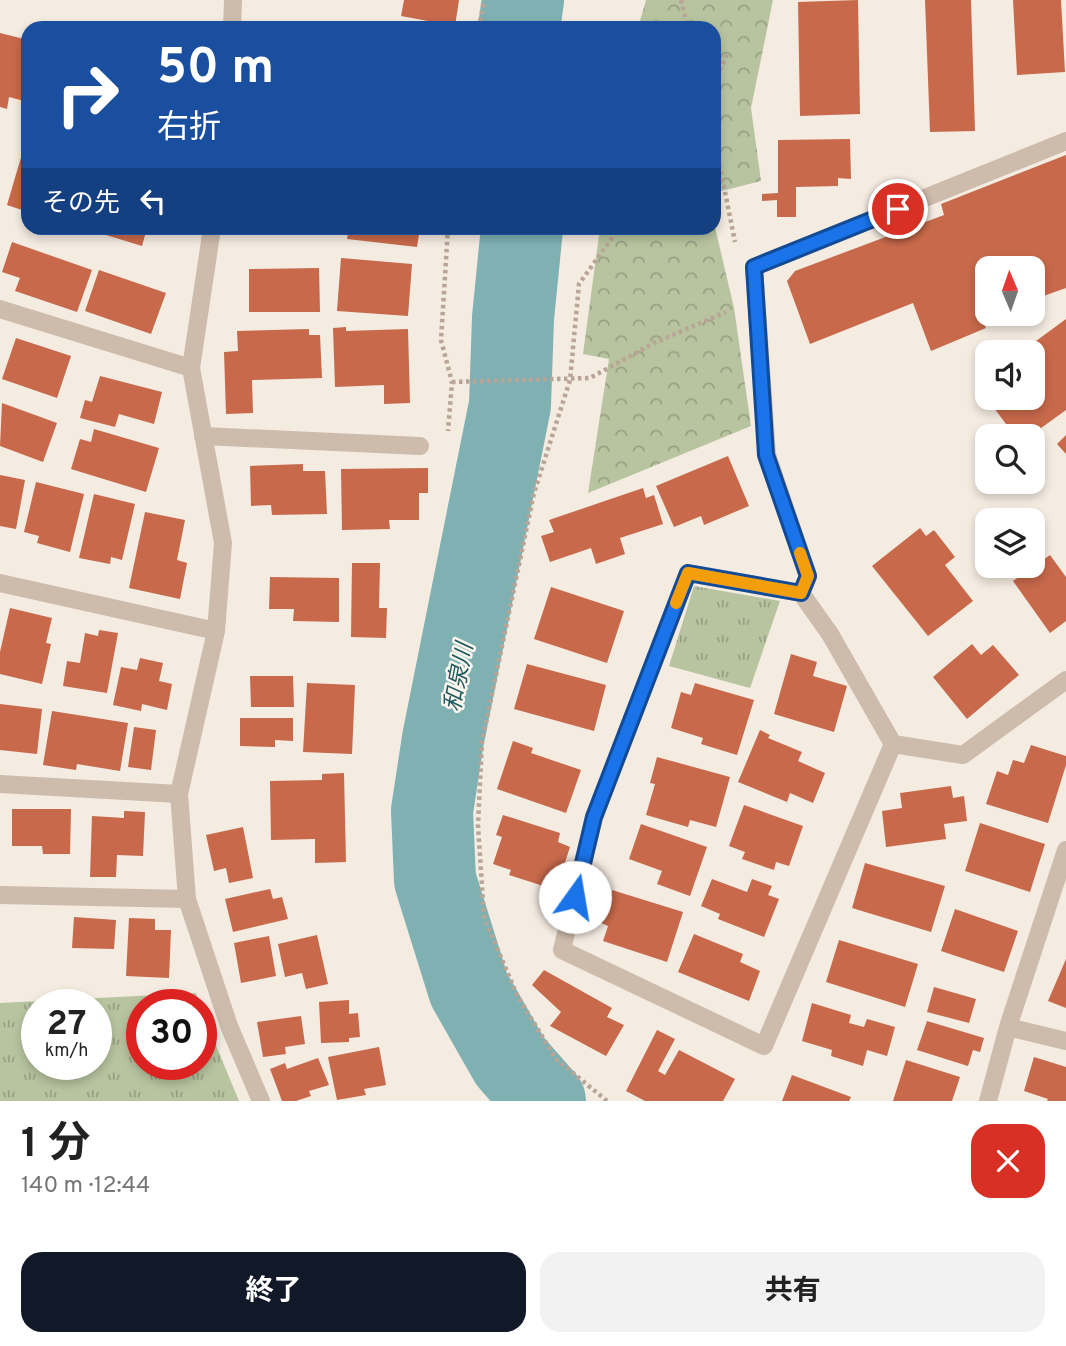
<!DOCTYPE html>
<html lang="ja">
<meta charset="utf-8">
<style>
:root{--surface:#fff;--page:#f2f2f2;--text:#222;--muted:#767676;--accent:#111827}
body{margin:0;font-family:Overpass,"Noto Sans JP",sans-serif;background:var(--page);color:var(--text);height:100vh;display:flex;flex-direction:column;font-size:26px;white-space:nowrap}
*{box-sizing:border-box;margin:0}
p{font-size:23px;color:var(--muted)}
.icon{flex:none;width:38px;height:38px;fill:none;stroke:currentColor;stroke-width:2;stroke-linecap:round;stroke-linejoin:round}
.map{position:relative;height:1101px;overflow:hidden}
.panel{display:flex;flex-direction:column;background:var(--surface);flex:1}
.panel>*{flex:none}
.banner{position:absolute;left:21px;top:21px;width:700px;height:214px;border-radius:21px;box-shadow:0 4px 10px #0003;background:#1a4fa0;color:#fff;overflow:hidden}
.needle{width:46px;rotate:358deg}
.tools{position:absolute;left:975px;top:256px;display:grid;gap:14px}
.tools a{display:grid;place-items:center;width:70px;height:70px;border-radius:14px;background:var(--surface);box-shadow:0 4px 10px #0003;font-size:35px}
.speed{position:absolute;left:21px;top:989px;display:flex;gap:14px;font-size:35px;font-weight:700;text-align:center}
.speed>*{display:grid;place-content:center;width:91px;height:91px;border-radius:50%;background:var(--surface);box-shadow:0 4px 10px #0003;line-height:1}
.speed small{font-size:18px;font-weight:400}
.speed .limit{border:10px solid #d22;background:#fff;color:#111}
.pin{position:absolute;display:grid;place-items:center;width:60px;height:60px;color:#fff;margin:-30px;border:4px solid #fff;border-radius:50%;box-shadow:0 2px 7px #0007}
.me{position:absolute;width:77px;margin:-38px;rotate:13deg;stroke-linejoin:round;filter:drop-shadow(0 0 5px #0008)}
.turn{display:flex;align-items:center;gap:24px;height:147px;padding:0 21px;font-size:32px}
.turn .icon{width:91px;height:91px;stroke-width:2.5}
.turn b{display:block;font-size:49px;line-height:60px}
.then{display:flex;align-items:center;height:66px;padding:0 21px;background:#0003;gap:14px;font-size:26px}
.round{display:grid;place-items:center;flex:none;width:74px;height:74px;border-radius:21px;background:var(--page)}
.overview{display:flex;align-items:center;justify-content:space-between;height:119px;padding:0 21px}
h1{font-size:42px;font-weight:700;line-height:52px}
.primary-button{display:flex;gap:14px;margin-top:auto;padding:14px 21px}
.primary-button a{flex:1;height:80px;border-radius:21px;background:var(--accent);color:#fff;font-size:28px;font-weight:700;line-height:80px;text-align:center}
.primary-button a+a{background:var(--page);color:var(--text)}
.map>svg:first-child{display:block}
</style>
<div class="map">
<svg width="1066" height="1101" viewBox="0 0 1066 1101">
<defs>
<pattern id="grass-tufts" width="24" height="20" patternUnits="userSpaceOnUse" patternTransform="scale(1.75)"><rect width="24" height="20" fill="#b8c4a0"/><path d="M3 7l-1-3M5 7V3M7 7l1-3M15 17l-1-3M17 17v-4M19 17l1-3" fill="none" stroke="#97a083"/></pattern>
<pattern id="forest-crowns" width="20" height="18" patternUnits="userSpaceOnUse" patternTransform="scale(1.75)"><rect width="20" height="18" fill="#b8c4a0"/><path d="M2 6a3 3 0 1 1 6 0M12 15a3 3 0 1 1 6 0" fill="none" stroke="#97a083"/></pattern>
</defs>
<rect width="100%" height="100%" fill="#f4ebe1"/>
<path fill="url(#grass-tufts)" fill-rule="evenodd" d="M 694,586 L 780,601 L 750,688 L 669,666 Z
M 196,993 L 200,1004 L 142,1004 L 142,1064 L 201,1064 L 201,1009 L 239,1101 L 0,1101 L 0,1003 ZM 37,1004 L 96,1004 L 96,1064 L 37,1064 Z"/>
<path fill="url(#forest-crowns)" d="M 646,0 L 773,0 L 751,108 L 761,181 L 714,193 L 714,28 L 638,28 Z
M 714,223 L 734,308 L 751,426 L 588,493 L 609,359 L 583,354 L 600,228 L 714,228 Z"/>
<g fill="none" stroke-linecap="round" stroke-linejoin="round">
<path stroke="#7fb0b2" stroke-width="82" d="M 519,28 L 523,0
M 522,228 L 513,318 L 510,405 L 443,739 L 432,811 L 435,880 L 469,989 L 510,1061 L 545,1101"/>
</g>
<path fill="#c8694b" d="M 404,0 L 459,0 L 455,26 L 401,16 Z
M 858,0 L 860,114 L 800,116 L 798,2 Z
M 925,0 L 971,0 L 975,131 L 930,132 Z
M 1013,0 L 1061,0 L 1065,72 L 1017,75 Z
M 0,33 L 28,40 L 28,102 L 9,97 L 7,109 L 0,107 Z
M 850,139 L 851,179 L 838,178 L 838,186 L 796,187 L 796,217 L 777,217 L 777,200 L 762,201 L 762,194 L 778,193 L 778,140 Z
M 22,154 L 28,156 L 28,212 L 7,205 Z
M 1066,155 L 1066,288 L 1032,300 L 1032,268 L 987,268 L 987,309 L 979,313 L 986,328 L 931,351 L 913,303 L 810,344 L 787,281 L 795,271 L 944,215 L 941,204 Z
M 83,228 L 147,228 L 142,246 Z
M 349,228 L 420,228 L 417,247 L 347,239 Z
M 12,242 L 92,270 L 77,312 L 15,291 L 20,278 L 2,272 Z
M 341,258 L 412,264 L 408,316 L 337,311 Z
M 319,268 L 320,312 L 249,312 L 249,269 Z
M 99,270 L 166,293 L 151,334 L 85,311 Z
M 1066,319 L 1066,410 L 1030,436 L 1015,436 L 976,384 L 987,376 L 987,397 L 1032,397 L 1032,352 L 1021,352 Z
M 346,327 L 346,331 L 408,329 L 410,403 L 384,404 L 384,385 L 335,387 L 333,328 Z
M 309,329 L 309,335 L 320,335 L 322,378 L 252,380 L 253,413 L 226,414 L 224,352 L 238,351 L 237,331 Z
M 16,338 L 71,356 L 57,398 L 2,379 Z
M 100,376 L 162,392 L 154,424 L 119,414 L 115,427 L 80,418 L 85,400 L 92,402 Z
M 2,403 L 57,423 L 43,462 L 0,446 Z
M 94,429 L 159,448 L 146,492 L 71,469 L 80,439 L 91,442 Z
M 1066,435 L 1066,454 L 1057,444 Z
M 728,456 L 749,506 L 704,525 L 701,516 L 674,527 L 656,486 Z
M 303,464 L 303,471 L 325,471 L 327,514 L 272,515 L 271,505 L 251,506 L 250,466 Z
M 428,468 L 428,493 L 419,493 L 419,520 L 389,520 L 390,529 L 342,530 L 341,469 Z
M 0,475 L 25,480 L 16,529 L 0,526 Z
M 36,482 L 84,494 L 70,552 L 37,543 L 39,536 L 24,532 Z
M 643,488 L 646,498 L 654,495 L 663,524 L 620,538 L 625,554 L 596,564 L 591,548 L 550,562 L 541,536 L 554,532 L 549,520 Z
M 94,494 L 135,504 L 122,560 L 111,557 L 110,564 L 79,558 Z
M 145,512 L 185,520 L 177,560 L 187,563 L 180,599 L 129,588 Z
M 920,528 L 926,536 L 934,530 L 955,557 L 945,565 L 973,601 L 928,636 L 872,566 Z
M 1050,555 L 1066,577 L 1066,621 L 1050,633 L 1013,581 Z
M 352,563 L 380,563 L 379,608 L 387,608 L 386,638 L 351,637 Z
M 270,577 L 339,578 L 339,622 L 293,621 L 294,609 L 269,609 Z
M 551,587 L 624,611 L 607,663 L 534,639 Z
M 10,608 L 52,618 L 46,643 L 51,644 L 42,684 L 0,674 L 0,652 Z
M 99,630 L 118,633 L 107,693 L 63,686 L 67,661 L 80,663 L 85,633 L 98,636 Z
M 972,644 L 981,655 L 993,645 L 1019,675 L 967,719 L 933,677 Z
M 791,654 L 817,662 L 813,676 L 847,686 L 834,732 L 774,714 Z
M 140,658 L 163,663 L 159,681 L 172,684 L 167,710 L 142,704 L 141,711 L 113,705 L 121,667 L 137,670 Z
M 527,664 L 606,685 L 594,731 L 514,709 Z
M 250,676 L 293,676 L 294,707 L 251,707 Z
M 307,683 L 355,685 L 352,754 L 303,752 Z
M 695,683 L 754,700 L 737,755 L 701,744 L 703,738 L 671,728 L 681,692 L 691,695 Z
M 0,704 L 42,709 L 37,754 L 0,750 Z
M 52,711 L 128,723 L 120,771 L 77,764 L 76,770 L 43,765 Z
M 240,718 L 293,718 L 293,741 L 275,740 L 275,747 L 240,746 Z
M 134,727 L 156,730 L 151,770 L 128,767 Z
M 760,730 L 770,735 L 768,738 L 802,752 L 798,761 L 825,773 L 813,803 L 790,793 L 787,802 L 738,782 Z
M 513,741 L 533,748 L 531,753 L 581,770 L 566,813 L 497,789 Z
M 1031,745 L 1066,756 L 1066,765 L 1048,823 L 986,804 L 997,771 L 1008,775 L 1013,760 L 1024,763 Z
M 657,757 L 730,777 L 716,827 L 690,820 L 688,827 L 646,815 L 655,784 L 650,783 Z
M 344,773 L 346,862 L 315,863 L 315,839 L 271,840 L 270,781 L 322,780 L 322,774 Z
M 951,786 L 953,798 L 964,796 L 967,821 L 944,824 L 946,839 L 886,847 L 882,811 L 902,808 L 900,793 Z
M 744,805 L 803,826 L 789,866 L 776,862 L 774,870 L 742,859 L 745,852 L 729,846 Z
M 12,809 L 71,809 L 70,854 L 43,854 L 42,846 L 12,846 Z
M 124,811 L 145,812 L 143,856 L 117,855 L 116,877 L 90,877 L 92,816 L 124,818 Z
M 503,815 L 560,833 L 558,842 L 570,847 L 556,890 L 509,875 L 511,870 L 493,864 L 502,837 L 496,835 Z
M 980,823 L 1045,844 L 1030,892 L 965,871 Z
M 641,824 L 707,847 L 690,896 L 657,884 L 662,871 L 629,859 Z
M 243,827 L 253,878 L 229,883 L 226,868 L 214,871 L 206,835 Z
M 865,863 L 945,886 L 931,932 L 852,908 Z
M 712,879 L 747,892 L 752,879 L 772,886 L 768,895 L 779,899 L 764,937 L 718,919 L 720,914 L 701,906 Z
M 270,889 L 273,899 L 282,897 L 288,919 L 233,932 L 225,899 Z
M 612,890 L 683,912 L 667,962 L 603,941 L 608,926 L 601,923 Z
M 955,909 L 1018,931 L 1004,972 L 941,951 Z
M 74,917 L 116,920 L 114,949 L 72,948 Z
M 129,918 L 155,919 L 155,930 L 171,930 L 169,978 L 126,976 Z
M 694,934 L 743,954 L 740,962 L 760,971 L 749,1001 L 678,972 Z
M 317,935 L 328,984 L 306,989 L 302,973 L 285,977 L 278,944 Z
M 269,936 L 276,976 L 241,983 L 234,943 Z
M 839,940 L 918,964 L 905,1007 L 826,982 Z
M 1066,959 L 1066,1008 L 1048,1001 Z
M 544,970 L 612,1008 L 607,1017 L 624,1025 L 606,1056 L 550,1026 L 561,1012 L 532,985 Z
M 934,987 L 976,999 L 969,1023 L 927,1012 Z
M 349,1000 L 349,1014 L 358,1013 L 360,1037 L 349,1038 L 349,1042 L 321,1043 L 319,1002 Z
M 812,1003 L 851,1015 L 849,1023 L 864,1027 L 867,1019 L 895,1027 L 887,1056 L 867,1050 L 863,1066 L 831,1056 L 832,1050 L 802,1041 Z
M 301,1016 L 305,1044 L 285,1047 L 286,1054 L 263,1057 L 257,1022 Z
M 927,1021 L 984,1038 L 980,1052 L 973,1050 L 968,1066 L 917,1050 Z
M 657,1030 L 675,1039 L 658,1071 L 665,1075 L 679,1050 L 735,1079 L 723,1101 L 645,1101 L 626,1091 Z
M 379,1047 L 386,1085 L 364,1089 L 366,1095 L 337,1100 L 328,1057 Z
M 1034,1057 L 1066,1067 L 1066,1101 L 1047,1101 L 1048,1099 L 1024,1091 Z
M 318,1058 L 329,1085 L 309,1091 L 311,1096 L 296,1101 L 282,1101 L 270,1069 L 285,1063 L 287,1069 Z
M 906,1060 L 960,1077 L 952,1101 L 893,1101 Z
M 792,1075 L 851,1097 L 849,1101 L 782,1101 Z"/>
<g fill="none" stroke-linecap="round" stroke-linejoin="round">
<path stroke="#b9a596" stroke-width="4.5" stroke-dasharray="3.5 3.5" stroke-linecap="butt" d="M 681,0 L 688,28
M 479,28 L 484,0
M 714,83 L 728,53
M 714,137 L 735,242
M 448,228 L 441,340 L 452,382 L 448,431
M 452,382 L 590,378 L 654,343 L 726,312
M 607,1101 L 556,1059 L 517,995 L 484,917 L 478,825 L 482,742 L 534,493 L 570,380 L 579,284 L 619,228"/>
<path stroke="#cdbbac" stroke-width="18" d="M 203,436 L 420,446
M 0,784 L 179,794"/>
<path stroke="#cdbbac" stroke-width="18" d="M 232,28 L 233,0
M 212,228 L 191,368 L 223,543 L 216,631 L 179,794 L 187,899 L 229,1026 L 261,1101
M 0,309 L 191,368
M 688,573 L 801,593 L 830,634 L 893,744 L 764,1046 L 562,950 L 594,817 Z
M 0,583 L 216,631
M 801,593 L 808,576 L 767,455 L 754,267 L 1066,141
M 893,744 L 963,755 L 1066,680
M 0,895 L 187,899
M 1008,1027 L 1066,1041
M 988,1101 L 1008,1027 L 1066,850"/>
</g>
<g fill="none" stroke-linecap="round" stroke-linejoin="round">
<defs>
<path id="route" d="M 575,897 L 594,817 L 688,573 L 801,593 L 808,576 L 766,455 L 754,267 L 898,209"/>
</defs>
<use href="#route" stroke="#114b97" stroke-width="18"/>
<use href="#route" stroke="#1a73e8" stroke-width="12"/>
<path stroke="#f59e0b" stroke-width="12" d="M 676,603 L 688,573 L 801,593 L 808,576 L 800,553"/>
</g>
<g text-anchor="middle" stroke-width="5" stroke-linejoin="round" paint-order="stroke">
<g font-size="23" font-style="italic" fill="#1f5a5e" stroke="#fbf5ee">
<text transform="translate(458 677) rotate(-79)" y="8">和泉川</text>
</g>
</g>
</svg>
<div class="tools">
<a><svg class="needle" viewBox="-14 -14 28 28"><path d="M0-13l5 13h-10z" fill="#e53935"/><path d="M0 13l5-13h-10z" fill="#767676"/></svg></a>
<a><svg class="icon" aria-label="sound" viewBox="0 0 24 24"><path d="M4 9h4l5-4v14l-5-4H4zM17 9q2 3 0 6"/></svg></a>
<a><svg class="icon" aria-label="search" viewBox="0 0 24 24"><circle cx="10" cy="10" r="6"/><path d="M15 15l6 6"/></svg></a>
<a><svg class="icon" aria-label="layers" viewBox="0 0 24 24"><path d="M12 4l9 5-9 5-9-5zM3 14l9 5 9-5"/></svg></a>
</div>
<div class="speed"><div>27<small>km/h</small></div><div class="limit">30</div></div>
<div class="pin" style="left:898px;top:209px;background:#d93025"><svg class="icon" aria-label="arrive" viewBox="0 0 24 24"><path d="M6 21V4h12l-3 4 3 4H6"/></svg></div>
<svg class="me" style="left:575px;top:897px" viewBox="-20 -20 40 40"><circle r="19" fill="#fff"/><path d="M0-13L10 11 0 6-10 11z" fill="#1a73e8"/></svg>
<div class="banner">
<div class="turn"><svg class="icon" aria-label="right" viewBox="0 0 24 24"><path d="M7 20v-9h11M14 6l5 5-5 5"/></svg><div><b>50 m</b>右折</div></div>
<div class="then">その先<svg class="icon" aria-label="left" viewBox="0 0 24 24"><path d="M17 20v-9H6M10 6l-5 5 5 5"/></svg></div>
</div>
</div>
<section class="panel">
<div class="overview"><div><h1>1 分</h1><p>140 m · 12:44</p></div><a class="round" style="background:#d93025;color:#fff"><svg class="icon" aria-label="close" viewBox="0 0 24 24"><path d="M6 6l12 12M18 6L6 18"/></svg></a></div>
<div class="primary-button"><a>終了</a><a>共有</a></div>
</section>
